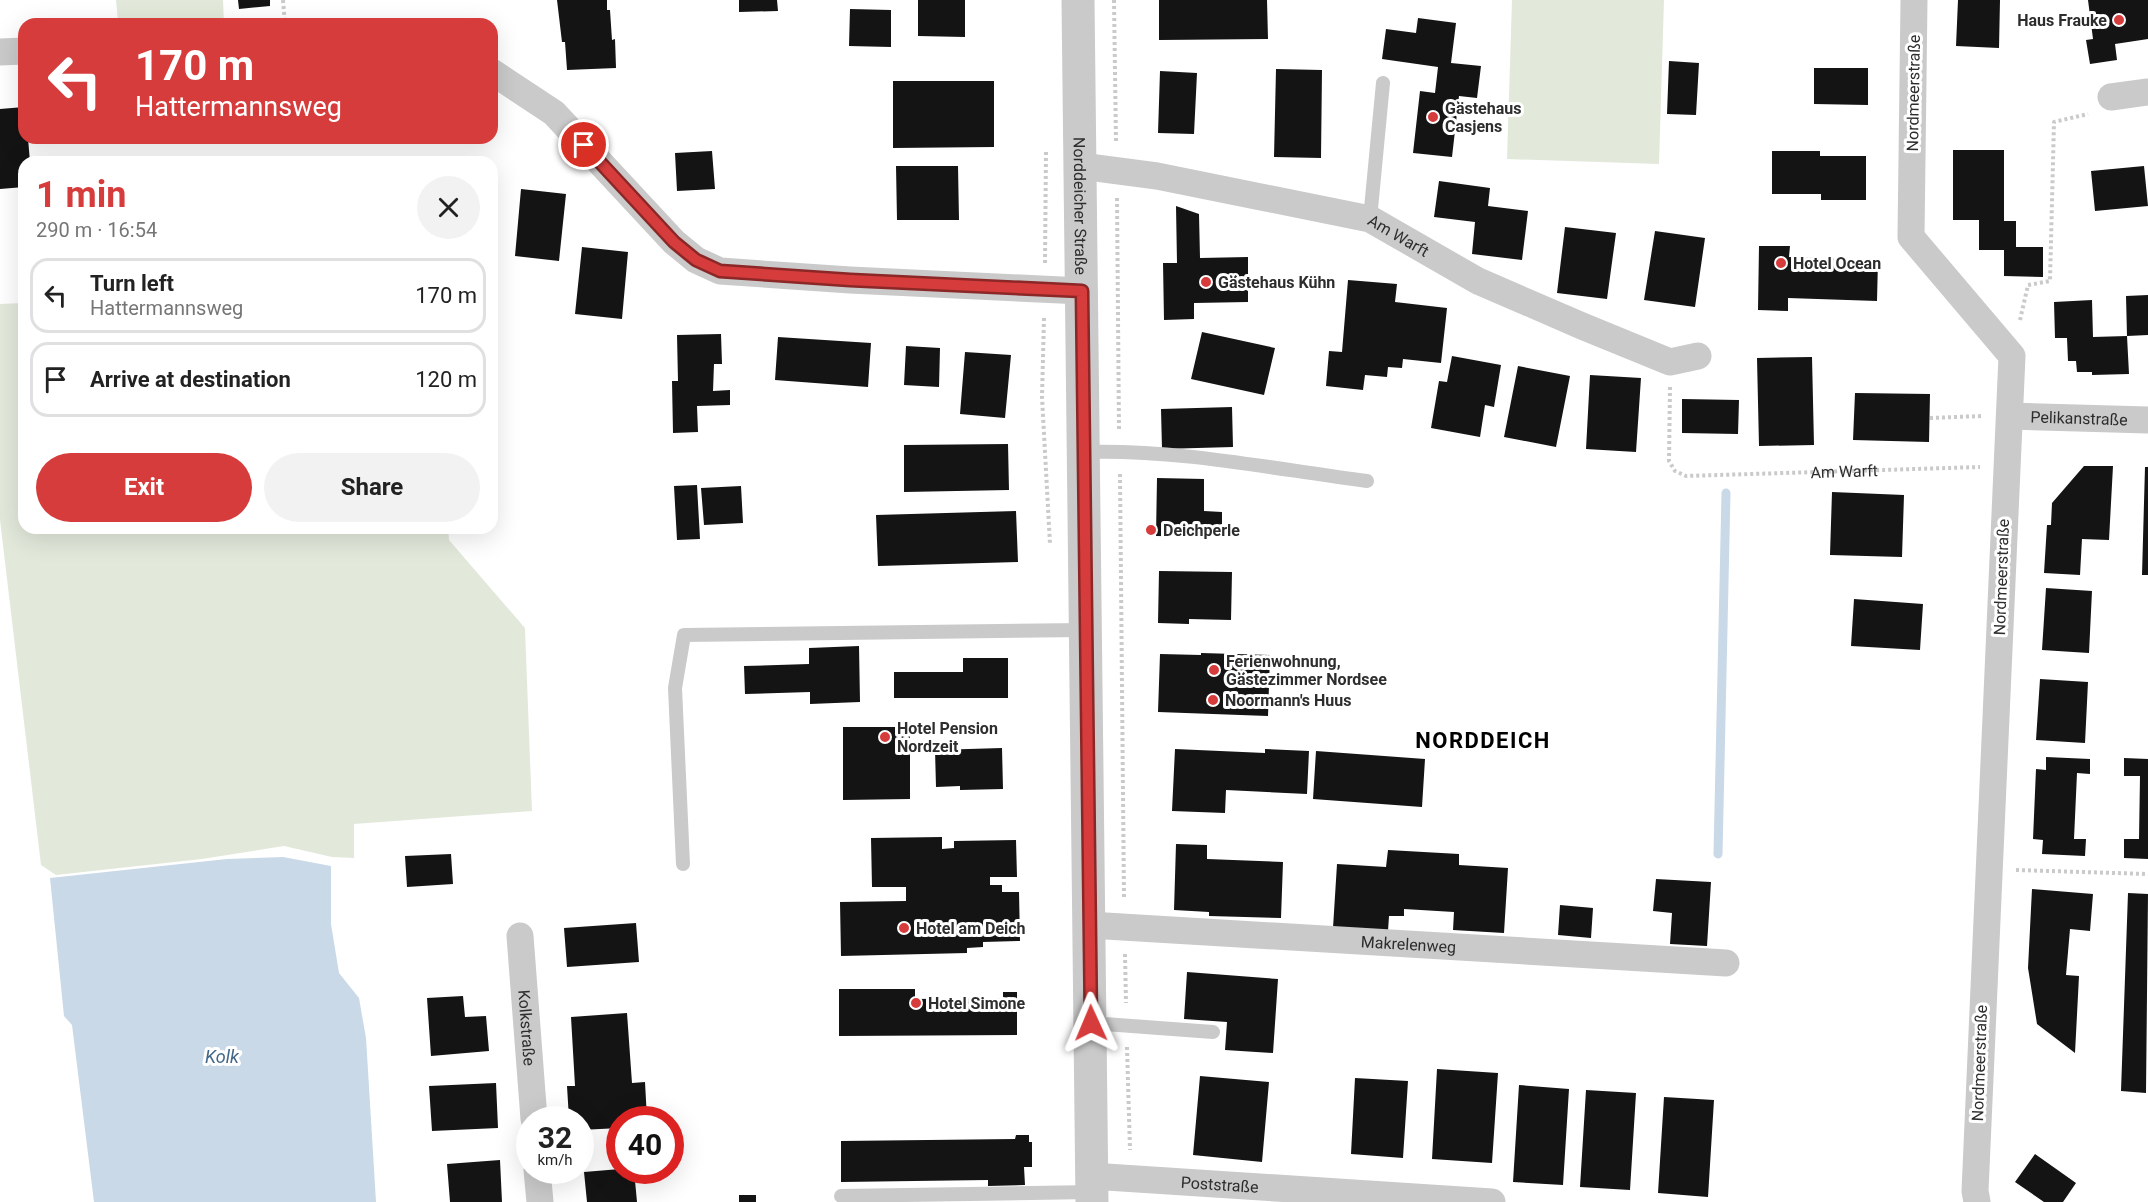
<!DOCTYPE html>
<meta charset="utf-8">
<style>
:root{--surface:#fff;--page:#f2f2f2;--text:#222;--muted:#767676;--line:#e0e0e0;--accent:#d63c3c}
body{margin:0;font-family:Roboto,sans-serif;background:var(--page);color:var(--text);height:100vh;display:flex;flex-direction:column;font-size:22px;white-space:nowrap}
*{box-sizing:border-box;margin:0}
p{font-size:20px;color:var(--muted)}
.icon{flex:none;width:33px;height:33px;fill:none;stroke:currentColor;stroke-width:2;stroke-linecap:round;stroke-linejoin:round}
.map{position:relative;flex:1;overflow:hidden}
.panel{position:absolute;left:18px;top:156px;width:480px;height:378px;display:flex;flex-direction:column;background:var(--surface);border-radius:18px;box-shadow:0 6px 24px #0002}
.panel>*{flex:none}
.top-card{position:absolute;left:18px;top:18px;width:480px;height:126px;border-radius:18px;box-shadow:0 6px 24px #0002;background:#d63c3c;color:#fff;overflow:hidden}
.speed{position:absolute;left:516px;top:1106px;display:flex;gap:12px;font-size:30px;font-weight:700;text-align:center}
.speed>*{display:grid;place-content:center;width:78px;height:78px;border-radius:50%;background:var(--surface);box-shadow:0 6px 24px #0002;line-height:1}
.speed small{font-size:15px;font-weight:400}
.speed .limit{border:9px solid #d22;background:#fff;color:#111}
.pin{position:absolute;display:grid;place-items:center;width:51px;height:51px;color:#fff;margin:-26px;border:3px solid #fff;border-radius:50%;box-shadow:0 2px 6px #0007}
.me{position:absolute;width:66px;margin:-33px;rotate:359deg;stroke-linejoin:round;filter:drop-shadow(0 0 4px #0008)}
.turn{display:flex;align-items:center;gap:21px;height:126px;padding:0 18px;font-size:27px}
.turn .icon{width:78px;height:78px;stroke-width:2.5}
.turn b{display:block;font-size:42px;line-height:51px}
.round{display:grid;place-items:center;flex:none;width:63px;height:63px;border-radius:32px;background:var(--page)}
.summary{display:flex;align-items:center;justify-content:space-between;height:102px;padding:0 18px}
h1{font-size:36px;font-weight:700;line-height:45px;color:var(--accent)}
.cta{display:flex;gap:12px;margin-top:auto;padding:12px 18px}
.cta a{flex:1;height:69px;border-radius:36px;background:var(--accent);color:#fff;font-size:24px;font-weight:700;line-height:69px;text-align:center}
.cta a+a{background:var(--page);color:var(--text)}
ul{padding:0;list-style:none}
li{display:flex;align-items:center;gap:18px;height:75px;margin:0 12px 9px;padding:0 6px;border:3px solid var(--line);border-radius:18px}
li div{flex:1}
li b{display:block;font-size:22px}
li em{font-style:normal}
.map>svg:first-child{display:block}
</style>
<div class="map">
<svg width="2148" height="1202" viewBox="0 0 2148 1202">
<rect width="100%" height="100%" fill="#fff"/>
<path fill="#e2e9db" d="M 116,0 L 223,0 L 224,24 L 118,21 Z
M 1512,0 L 1664,0 L 1659,164 L 1507,159 Z
M 24,303 L 24,528 L 448,528 L 449,540 L 525,628 L 532,811 L 354,824 L 354,858 L 332,857 L 284,846 L 202,859 L 56,875 L 41,865 L 0,520 L 0,304 Z"/>
<path fill="#c9d9e8" d="M 283,857 L 331,866 L 331,924 L 339,973 L 359,998 L 366,1038 L 376,1202 L 94,1202 L 72,1025 L 64,1016 L 50,878 L 227,859 Z"/>
<g fill="none" stroke-linecap="round" stroke-linejoin="round">
<path stroke="#c9d9e8" stroke-width="9" d="M 1718,854 L 1726,493"/>
</g>
<path fill="#141414" d="M 238,0 L 270,0 L 270,6 L 239,9 Z
M 557,0 L 607,0 L 607,10 L 610,10 L 612,40 L 615,39 L 616,68 L 567,70 L 565,42 L 562,42 Z
M 739,0 L 777,0 L 778,11 L 739,12 Z
M 918,0 L 965,0 L 965,37 L 918,36 Z
M 1159,0 L 1267,0 L 1268,39 L 1159,40 Z
M 1958,0 L 2000,0 L 1999,48 L 1956,46 Z
M 2088,0 L 2148,0 L 2148,39 L 2115,44 L 2117,60 L 2090,64 L 2086,40 L 2093,39 Z
M 850,9 L 891,10 L 891,47 L 849,46 Z
M 1418,18 L 1456,23 L 1451,63 L 1481,66 L 1477,98 L 1459,96 L 1452,157 L 1413,153 L 1420,91 L 1435,93 L 1438,67 L 1382,59 L 1386,29 L 1416,33 Z
M 1669,61 L 1699,63 L 1696,115 L 1667,114 Z
M 1814,68 L 1868,68 L 1868,105 L 1814,104 Z
M 1276,69 L 1322,70 L 1321,158 L 1274,157 Z
M 1160,71 L 1197,73 L 1194,134 L 1158,133 Z
M 893,81 L 994,81 L 994,147 L 893,148 Z
M 24,107 L 24,138 L 28,138 L 30,162 L 24,162 L 24,187 L 0,189 L 0,109 Z
M 1953,150 L 2004,150 L 2004,221 L 2016,221 L 2016,247 L 2043,247 L 2043,277 L 2004,276 L 2004,250 L 1979,250 L 1979,220 L 1953,220 Z
M 712,151 L 715,189 L 677,191 L 675,153 Z
M 1772,151 L 1820,151 L 1820,156 L 1866,156 L 1866,200 L 1821,200 L 1821,194 L 1772,194 Z
M 896,166 L 958,166 L 959,220 L 897,220 Z
M 2144,166 L 2148,206 L 2095,211 L 2091,171 Z
M 1439,181 L 1490,188 L 1488,206 L 1528,211 L 1522,260 L 1472,254 L 1475,222 L 1434,217 Z
M 521,189 L 566,194 L 559,261 L 515,256 Z
M 1176,206 L 1199,214 L 1200,258 L 1248,257 L 1248,302 L 1194,303 L 1194,319 L 1164,320 L 1163,263 L 1177,263 Z
M 1565,227 L 1616,233 L 1607,299 L 1557,293 Z
M 1655,231 L 1705,238 L 1695,307 L 1644,300 Z
M 1759,246 L 1790,246 L 1789,257 L 1878,260 L 1877,301 L 1788,298 L 1788,311 L 1758,310 Z
M 582,247 L 628,252 L 622,319 L 575,314 Z
M 1348,280 L 1397,284 L 1395,302 L 1447,308 L 1441,363 L 1403,359 L 1402,368 L 1388,367 L 1387,377 L 1365,375 L 1363,390 L 1326,386 L 1329,351 L 1342,352 Z
M 2148,295 L 2148,335 L 2127,336 L 2126,296 Z
M 2092,300 L 2093,337 L 2127,336 L 2129,374 L 2092,375 L 2092,372 L 2077,372 L 2076,361 L 2068,361 L 2067,338 L 2055,338 L 2054,302 Z
M 1202,332 L 1275,348 L 1264,395 L 1191,379 Z
M 721,334 L 722,364 L 714,364 L 713,391 L 730,390 L 730,405 L 697,406 L 698,432 L 673,433 L 672,381 L 678,381 L 677,335 Z
M 778,337 L 871,343 L 868,387 L 775,380 Z
M 906,346 L 940,348 L 939,387 L 904,385 Z
M 965,352 L 1011,355 L 1005,418 L 960,414 Z
M 1452,356 L 1501,365 L 1494,407 L 1485,405 L 1480,437 L 1431,428 L 1439,381 L 1447,382 Z
M 1812,357 L 1814,445 L 1759,446 L 1757,358 Z
M 1518,366 L 1570,376 L 1556,447 L 1504,437 Z
M 1590,375 L 1641,378 L 1636,452 L 1586,449 Z
M 1855,393 L 1930,394 L 1929,442 L 1853,440 Z
M 1682,399 L 1739,400 L 1738,434 L 1682,433 Z
M 1232,407 L 1233,447 L 1162,449 L 1161,409 Z
M 1008,444 L 1009,490 L 904,492 L 904,445 Z
M 2084,466 L 2113,466 L 2109,540 L 2082,539 L 2080,575 L 2044,573 L 2047,525 L 2051,525 L 2052,503 Z
M 2145,467 L 2148,467 L 2148,575 L 2142,575 Z
M 1157,478 L 1204,479 L 1204,511 L 1222,512 L 1222,537 L 1156,536 Z
M 697,485 L 700,539 L 677,540 L 674,486 Z
M 741,486 L 743,523 L 704,525 L 701,488 Z
M 1832,492 L 1904,495 L 1902,557 L 1830,555 Z
M 1016,511 L 1018,562 L 878,566 L 876,515 Z
M 1159,571 L 1232,572 L 1231,620 L 1189,619 L 1189,624 L 1158,623 Z
M 2046,588 L 2092,591 L 2089,653 L 2042,650 Z
M 1854,599 L 1923,604 L 1920,650 L 1851,646 Z
M 859,646 L 860,702 L 810,704 L 810,692 L 745,694 L 744,666 L 809,664 L 809,648 Z
M 1201,653 L 1270,655 L 1268,716 L 1158,712 L 1160,654 L 1201,655 Z
M 963,658 L 1008,658 L 1008,698 L 894,698 L 894,672 L 963,672 Z
M 2040,679 L 2088,682 L 2085,743 L 2036,740 Z
M 843,727 L 910,727 L 910,799 L 843,800 Z
M 1002,748 L 1003,789 L 960,790 L 960,786 L 936,787 L 935,750 Z
M 1175,749 L 1265,753 L 1265,749 L 1309,751 L 1307,794 L 1226,790 L 1225,813 L 1172,811 Z
M 1316,751 L 1425,759 L 1422,807 L 1313,799 Z
M 2046,757 L 2090,759 L 2090,774 L 2077,773 L 2074,839 L 2086,839 L 2085,856 L 2042,854 L 2043,840 L 2033,839 L 2036,769 L 2046,770 Z
M 2124,758 L 2148,759 L 2148,859 L 2124,858 L 2124,839 L 2139,839 L 2140,776 L 2124,776 Z
M 942,837 L 942,849 L 954,848 L 954,841 L 1016,840 L 1017,877 L 990,877 L 990,885 L 1002,885 L 1002,892 L 1019,892 L 1020,941 L 983,942 L 983,947 L 967,948 L 967,953 L 841,956 L 840,902 L 906,901 L 906,887 L 872,887 L 871,838 Z
M 1176,844 L 1207,845 L 1207,859 L 1283,862 L 1281,918 L 1209,916 L 1209,912 L 1174,910 Z
M 1388,850 L 1459,854 L 1459,865 L 1508,868 L 1504,933 L 1453,930 L 1454,912 L 1404,909 L 1404,916 L 1389,916 L 1388,931 L 1333,928 L 1337,864 L 1386,867 Z
M 451,854 L 453,884 L 407,887 L 405,856 Z
M 1656,879 L 1711,882 L 1707,946 L 1670,944 L 1672,913 L 1653,911 Z
M 2032,889 L 2093,894 L 2090,931 L 2070,929 L 2066,975 L 2079,976 L 2075,1053 L 2037,1024 L 2028,968 Z
M 2128,893 L 2148,894 L 2146,1093 L 2121,1091 Z
M 1560,905 L 1593,908 L 1591,938 L 1558,935 Z
M 636,923 L 639,962 L 567,967 L 564,928 Z
M 1187,972 L 1278,979 L 1273,1053 L 1225,1050 L 1227,1022 L 1184,1019 Z
M 839,989 L 915,989 L 915,999 L 1003,998 L 1003,992 L 1017,992 L 1017,1035 L 839,1036 Z
M 463,996 L 465,1017 L 486,1016 L 489,1051 L 431,1056 L 427,998 Z
M 627,1013 L 632,1083 L 645,1082 L 647,1119 L 620,1119 L 620,1128 L 580,1130 L 580,1119 L 569,1119 L 567,1086 L 575,1086 L 571,1017 Z
M 1437,1069 L 1498,1073 L 1492,1163 L 1432,1159 Z
M 1200,1076 L 1269,1082 L 1262,1162 L 1193,1155 Z
M 1355,1078 L 1408,1081 L 1403,1158 L 1351,1154 Z
M 496,1083 L 498,1128 L 432,1131 L 429,1086 Z
M 1519,1085 L 1569,1089 L 1563,1185 L 1513,1182 Z
M 1586,1090 L 1636,1093 L 1630,1190 L 1580,1187 Z
M 1664,1097 L 1714,1100 L 1708,1197 L 1658,1193 Z
M 1016,1135 L 1029,1135 L 1029,1142 L 1032,1142 L 1032,1167 L 1024,1167 L 1025,1185 L 988,1186 L 988,1180 L 841,1182 L 841,1141 L 1015,1139 Z
M 2035,1154 L 2076,1183 L 2063,1202 L 2044,1202 L 2015,1182 Z
M 500,1160 L 502,1202 L 450,1202 L 447,1164 Z
M 620,1169 L 634,1170 L 637,1202 L 587,1202 L 584,1172 Z
M 739,1195 L 756,1195 L 756,1202 L 739,1202 Z"/>
<g fill="none" stroke-linecap="round" stroke-linejoin="round">
<g stroke="#cacaca" stroke-width="4" stroke-dasharray="3 3" stroke-linecap="butt">
<path d="M 283,0 L 285,24"/>
<path d="M 1114,0 L 1116,142"/>
<path d="M 1117,198 L 1119,430"/>
<path d="M 1045,263 L 1046,150"/>
<path d="M 1044,318 L 1042,397 L 1050,544"/>
<path d="M 2020,320 L 2028,285 L 2050,281 L 2054,122 L 2088,114"/>
<path id="s1" d="M 1670,387 L 1669,461 L 1675,471 L 1686,476 L 1980,467"/>
<path d="M 1930,418 L 1982,416"/>
<path d="M 1120,474 L 1124,898"/>
<path d="M 2016,870 L 2148,874"/>
<path d="M 1125,954 L 1126,1003"/>
<path d="M 1127,1047 L 1130,1150"/>
</g>
<path stroke="#cacaca" stroke-width="14" d="M 1370,219 L 1383,83
M 1084,452 C 1179,449 1273,469 1367,481
M 683,864 L 675,688 L 684,635 L 1085,630
M 1091,1023 L 1213,1032
M 841,1196 L 1092,1192"/>
<g stroke="#cacaca" stroke-width="27">
<path d="M 1914,0 L 1911,237 L 2012,356 L 1975,1191 L 1977,1202"/>
<path d="M 0,52 L 24,51"/>
<path d="M 492,72 L 554,113 L 674,242 L 696,260 L 720,271 L 850,280 L 1082,291"/>
<path d="M 2111,97 L 2148,92"/>
<path id="s2" d="M 1081,166 L 1157,176 L 1370,219 L 1478,281 L 1582,326 L 1670,362 L 1698,356"/>
<path id="s3" d="M 2010,416 L 2148,420"/>
<path id="s4" d="M 1089,925 L 1726,963"/>
<path id="s5" d="M 520,936 L 534,1119"/>
<path d="M 537,1170 L 540,1202"/>
<path id="s6" d="M 1091,1176 L 1492,1202"/>
</g>
<path stroke="#cacaca" stroke-width="33" id="s7" d="M 1078,0 L 1092,1202"/>
</g>
<g fill="none" stroke-linecap="round" stroke-linejoin="round">
<defs>
<path id="route" d="M 584,145 L 674,242 L 696,260 L 720,271 L 850,280 L 1082,291 L 1091,1023"/>
</defs>
<use href="#route" stroke="#8b2727" stroke-width="15"/>
<use href="#route" stroke="#d63c3c" stroke-width="10"/>
</g>
<g fill="#d63c3c" stroke="#fff" stroke-width="2">
<circle cx="2119" cy="20" r="6"/>
<circle cx="1433" cy="117" r="6"/>
<circle cx="1781" cy="263" r="6"/>
<circle cx="1206" cy="282" r="6"/>
<circle cx="1151" cy="530" r="6"/>
<circle cx="1214" cy="670" r="6"/>
<circle cx="1213" cy="700" r="6"/>
<circle cx="885" cy="737" r="6"/>
<circle cx="904" cy="928" r="6"/>
<circle cx="916" cy="1003" r="6"/>
</g>
<g text-anchor="middle" stroke-width="6" stroke-linejoin="round" paint-order="stroke">
<g font-size="16" font-weight="bold" fill="#2d2d2d" stroke="#fff" text-anchor="start">
<text x="2107" y="26" text-anchor="end">Haus Frauke</text>
<text x="1445" y="114">Gästehaus<tspan x="1445" dy="18">Casjens</tspan></text>
<text x="1793" y="269">Hotel Ocean</text>
<text x="1218" y="288">Gästehaus Kühn</text>
<text x="1163" y="536">Deichperle</text>
<text x="1226" y="667">Ferienwohnung,<tspan x="1226" dy="18">Gästezimmer Nordsee</tspan></text>
<text x="1225" y="706">Noormann's Huus</text>
<text x="897" y="734">Hotel Pension<tspan x="897" dy="18">Nordzeit</tspan></text>
<text x="916" y="934">Hotel am Deich</text>
<text x="928" y="1009">Hotel Simone</text>
</g>
<g font-size="16" fill="#2d2d2d" stroke="#fff">
<text transform="translate(1913 93) rotate(-89)" y="6">Nordmeerstraße</text>
<text dy="6" stroke="none"><textPath href="#s7" startOffset="206">Norddeicher Straße</textPath></text>
<text dy="6" stroke="none"><textPath href="#s2" startOffset="327">Am Warft</textPath></text>
<text dy="6" stroke="none"><textPath href="#s3" startOffset="69">Pelikanstraße</textPath></text>
<text dy="6" stroke="none"><textPath href="#s1" startOffset="256">Am Warft</textPath></text>
<text transform="translate(2001 577) rotate(-88)" y="6">Nordmeerstraße</text>
<text dy="6" stroke="none"><textPath href="#s4" startOffset="320">Makrelenweg</textPath></text>
<text dy="6" stroke="none"><textPath href="#s5" startOffset="92">Kolkstraße</textPath></text>
<text transform="translate(1979 1063) rotate(-88)" y="6">Nordmeerstraße</text>
<text dy="6" stroke="none"><textPath href="#s6" startOffset="129">Poststraße</textPath></text>
</g>
<g font-size="18" font-style="italic" fill="#426788" stroke="#fff">
<text x="222" y="1063">Kolk</text>
</g>
<g font-size="22" font-weight="bold" letter-spacing="1.5" fill="#000" stroke="#fff">
<text x="1483" y="748">NORDDEICH</text>
</g>
</g>
</svg>
<div class="speed"><div>32<small>km/h</small></div><div class="limit">40</div></div>
<div class="pin" style="left:584px;top:145px;background:#d93025"><svg class="icon" aria-label="arrive" viewBox="0 0 24 24"><path d="M6 21V4h12l-3 4 3 4H6"/></svg></div>
<svg class="me" style="left:1091px;top:1023px" viewBox="-20 -20 40 40"><path d="M0-17L14 15 0 8-14 15z" fill="#d63c3c" stroke="#fff" stroke-width="4"/></svg>
<div class="top-card">
<div class="turn"><svg class="icon" aria-label="left" viewBox="0 0 24 24"><path d="M17 20v-9H6M10 6l-5 5 5 5"/></svg><div><b>170 m</b>Hattermannsweg</div></div>
</div>
<section class="panel">
<div class="summary"><div><h1>1 min</h1><p>290 m · 16:54</p></div><a class="round"><svg class="icon" aria-label="close" viewBox="0 0 24 24"><path d="M6 6l12 12M18 6L6 18"/></svg></a></div>
<ul>
<li><svg class="icon" aria-label="left" viewBox="0 0 24 24"><path d="M17 20v-9H6M10 6l-5 5 5 5"/></svg><div><b>Turn left</b><p>Hattermannsweg</p></div><em>170 m</em></li>
<li><svg class="icon" aria-label="arrive" viewBox="0 0 24 24"><path d="M6 21V4h12l-3 4 3 4H6"/></svg><div><b>Arrive at destination</b></div><em>120 m</em></li>
</ul>
<div class="cta"><a>Exit</a><a>Share</a></div>
</section>
</div>
